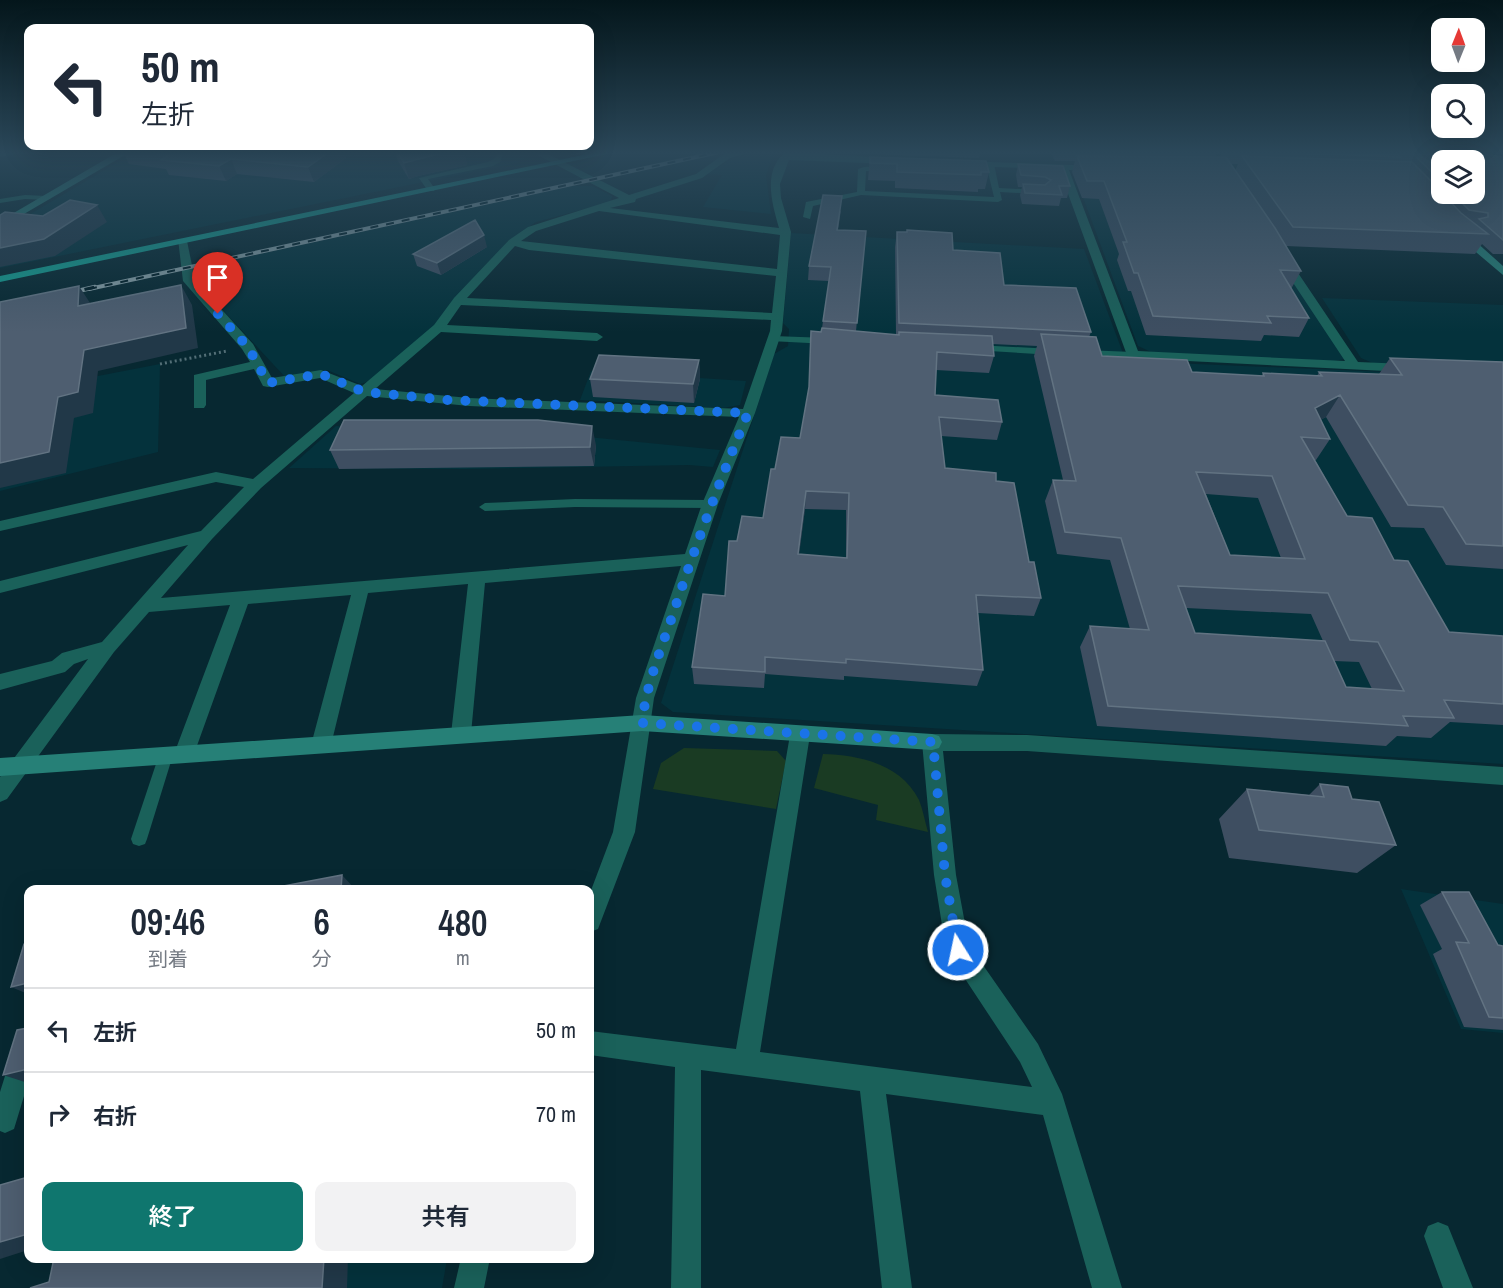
<!DOCTYPE html>
<html lang="ja">
<meta charset="utf-8">
<style>
:root{--surface:#fff;--page:#f2f2f3;--text:#1f2937;--muted:#747a83;--line:#e0e1e3;--accent:#0f766e}
body{margin:0;font-family:"Archivo Narrow","Noto Sans JP",sans-serif;background:var(--page);color:var(--text);height:100vh;display:flex;flex-direction:column;font-size:22px;white-space:nowrap}
*{box-sizing:border-box;margin:0}
p{font-size:20px;color:var(--muted)}
.icon{flex:none;width:33px;height:33px;fill:none;stroke:currentColor;stroke-width:2;stroke-linecap:round;stroke-linejoin:round}
.map{position:relative;flex:1;overflow:hidden}
.side{position:absolute;left:24px;top:885px;width:570px;height:378px;display:flex;flex-direction:column;background:var(--surface);border-radius:12px;box-shadow:0 6px 24px #0002}
.side>*{flex:none}
.banner{position:absolute;left:24px;top:24px;width:570px;height:126px;border-radius:12px;box-shadow:0 6px 24px #0002;background:#fff;color:var(--text);overflow:hidden}
.needle{width:39px;rotate:1deg}
.tools{position:absolute;left:1431px;top:18px;display:grid;gap:12px}
.tools a{display:grid;place-items:center;width:54px;height:54px;border-radius:12px;background:var(--surface);box-shadow:0 6px 24px #0002;font-size:30px}
.pin{position:absolute;display:grid;place-items:center;width:51px;height:51px;color:#fff;margin:-62px -26px;border-radius:50% 50% 50% 0;rotate:-45deg;box-shadow:0 0 6px #0007}
.pin .icon{rotate:45deg}
.me{position:absolute;width:66px;margin:-33px;rotate:350deg;stroke-linejoin:round;filter:drop-shadow(0 0 4px #0008)}
.turn{display:flex;align-items:center;gap:21px;height:126px;padding:0 18px;font-size:27px}
.turn .icon{width:78px;height:78px;stroke-width:2.5}
.turn b{display:block;font-size:42px;line-height:51px}
.eta{display:flex;justify-content:space-evenly;align-items:center;height:102px;text-align:center}
.eta b{font-size:36px;font-weight:600;line-height:42px}
.button{display:flex;gap:12px;margin-top:auto;padding:12px 18px}
.button a{flex:1;height:69px;border-radius:12px;background:var(--accent);color:#fff;font-size:24px;font-weight:600;line-height:69px;text-align:center}
.button a+a{background:var(--page);color:var(--text)}
ul{padding:0;list-style:none}
li{display:flex;align-items:center;gap:18px;height:84px;padding:0 18px;border-top:2px solid var(--line)}
li div{flex:1}
li b{display:block;font-size:22px}
li em{font-style:normal}
.map>svg:first-child{display:block}
</style>
<div class="map">
<svg width="1503" height="1288" viewBox="0 0 1503 1288">
<rect width="100%" height="100%" fill="#072831"/>
<path fill="#04323c" d="M 135,152 L 511,152 L 530,155 L 517,163 L 0,268 L 0,232 Z
M 758,152 L 774,152 L 766,175 L 771,214 L 703,207 L 722,175 L 707,174 L 733,158 Z
M 1074,173 L 1221,175 L 1345,359 L 1329,362 L 1151,352 L 1138,346 Z
M 572,186 L 592,186 L 612,196 L 611,202 L 536,222 L 508,241 L 440,321 L 371,381 L 360,384 L 327,370 L 286,378 L 194,279 L 195,268 Z
M 791,233 L 1084,249 L 1126,361 L 1503,377 L 1503,764 L 673,712 L 661,703 L 774,354 L 788,346 L 789,329 L 783,323 Z
M 1322,298 L 1503,305 L 1503,371 L 1375,364 L 1361,358 Z
M 160,364 L 158,452 L 0,491 L 0,395 Z
M 591,371 L 746,381 L 740,405 L 723,408 L 580,400 Z
M 336,426 L 547,433 L 720,450 L 713,467 L 689,465 L 465,469 L 289,468 Z
M 1401,889 L 1503,904 L 1503,1033 L 1461,1029 Z
M 157,1259 L 447,1259 L 442,1288 L 60,1288 Z"/>
<path fill="#1a3b23" d="M 684,748 L 777,751 L 786,761 L 776,809 L 653,789 L 661,763 Z
M 823,754 C 859,755 901,764 919,800 C 923,810 925,822 928,832 L 876,820 L 878,805 L 814,788 Z"/>
<g fill="none" stroke-linecap="round" stroke-linejoin="round">
<path stroke="#526e76" stroke-width="3" stroke-dasharray="2 3" stroke-linecap="butt" d="M 160,364 L 227,351"/>
<path fill="#1a615a" fill-rule="evenodd" d="M 498,152 L 504,152 L 500,162 L 493,166 L 428,179 L 435,189 L 434,191 L 428,191 L 419,178 L 488,162 L 494,159 Z
M 990,162 L 994,164 L 999,188 L 1039,190 L 1043,192 L 1039,194 L 1000,192 L 1002,200 L 998,202 L 861,195 L 813,206 L 810,219 L 803,217 L 806,202 L 857,192 L 858,169 C 866,165 883,166 891,170 L 887,172 L 866,171 L 865,191 L 994,197 L 986,164 Z
M 25,195 L 47,196 L 51,198 L 47,200 L 25,199 L 0,203 L 0,199 Z
M 773,336 L 828,338 L 833,341 L 828,344 L 770,341 L 768,339 Z
M 976,345 L 1053,349 L 1058,352 L 1053,355 L 973,350 L 971,348 Z
M 1084,350 L 1133,352 L 1138,355 L 1133,358 L 1081,355 L 1081,351 Z
M 575,499 L 710,500 L 716,504 L 710,508 L 575,507 L 485,511 L 479,507 L 485,503 Z
M 166,749 L 171,750 L 173,755 L 147,839 L 145,844 L 139,846 L 133,844 L 131,839 L 159,755 L 161,750 Z"/>
<path fill="#1a615a" fill-rule="evenodd" d="M 0,152 L 27,152 L 0,157 Z
M 532,152 L 544,152 L 629,195 L 696,174 L 724,154 L 752,152 L 730,158 L 702,178 L 636,199 L 635,202 L 610,208 L 779,228 C 772,203 762,170 786,152 L 893,158 L 898,161 L 893,164 L 789,160 L 780,184 L 781,198 L 791,232 L 782,331 L 755,413 L 718,504 L 654,698 L 635,832 L 598,929 L 590,932 L 590,893 L 613,832 L 636,698 L 681,566 L 485,583 L 471,734 L 468,740 L 461,742 L 454,740 L 451,734 L 468,584 L 368,593 L 331,745 L 328,751 L 321,753 L 314,751 L 311,745 L 351,595 L 248,604 L 194,754 L 191,760 L 184,763 L 177,760 L 174,754 L 230,605 L 149,612 L 114,652 L 7,799 L 0,802 L 0,777 L 88,659 L 74,664 L 65,672 L 0,690 L 0,674 L 52,661 L 62,653 L 102,642 L 188,545 L 0,593 L 0,581 L 201,531 L 244,487 L 216,482 L 0,531 L 0,521 L 216,472 L 253,479 L 354,393 L 320,378 L 268,387 L 263,386 L 254,369 L 206,380 L 206,405 L 204,408 L 194,408 L 194,375 L 250,362 L 242,349 L 183,281 L 178,239 L 187,241 L 195,280 L 253,344 L 272,378 L 321,370 L 362,386 L 434,325 L 454,298 L 509,240 L 528,227 L 619,198 ZM 599,211 L 780,235 L 777,269 L 521,241 L 536,231 ZM 515,246 L 529,250 L 776,276 L 772,313 L 467,298 ZM 461,305 L 771,320 L 770,331 L 743,409 L 469,398 L 375,389 L 441,332 L 597,341 L 603,337 L 597,333 L 447,325 ZM 367,396 L 469,406 L 739,417 L 702,504 L 685,554 L 161,598 L 212,539 L 261,488 Z
M 960,161 L 1100,166 L 1102,168 L 1097,171 L 1069,170 L 1138,351 L 1345,361 L 1278,260 L 1284,257 L 1288,258 L 1358,362 L 1406,364 L 1413,368 L 1406,372 L 1128,358 L 1059,169 L 963,166 L 958,163 Z
M 800,727 L 807,729 L 810,735 L 760,1052 L 1032,1087 L 1020,1062 L 946,950 L 934,875 L 922,742 L 925,736 L 932,734 L 1027,735 L 1503,767 L 1503,785 L 1027,751 L 943,751 L 956,875 L 969,945 L 1038,1044 L 1062,1094 L 1122,1288 L 1092,1288 L 1043,1115 L 886,1094 L 912,1288 L 882,1288 L 860,1091 L 701,1070 L 701,1288 L 671,1288 L 675,1067 L 590,1055 L 590,1031 L 736,1049 L 790,735 L 793,729 Z
M 28,1028 L 28,1083 L 14,1129 L 5,1133 L 0,1131 L 0,1092 L 19,1031 Z
M 1438,1222 L 1448,1226 L 1473,1288 L 1443,1288 L 1424,1236 L 1428,1226 Z
M 461,1258 L 490,1258 L 484,1288 L 454,1288 Z"/>
<path fill="#268077" fill-rule="evenodd" d="M 118,152 L 130,152 L 0,228 L 0,221 Z
M 1457,232 L 1465,232 L 1503,266 L 1503,275 L 1457,236 Z
M 642,715 L 932,734 L 939,736 L 942,742 L 939,748 L 932,750 L 642,731 L 0,776 L 0,758 Z"/>
<path fill="#169a8e" fill-rule="evenodd" d="M 598,152 L 616,152 L 0,282 L 0,276 Z"/>
<defs>
<path id="rail-far1" d="M 89,289 L 719,152"/>
<path id="rail" d="M 65,294 L 95,287"/>
</defs>
<use href="#rail-far1" stroke="#869da4" stroke-width="4"/>
<use href="#rail" stroke="#869da4" stroke-width="4.5"/>
<use href="#rail-far1" stroke="#001e27" stroke-width="2" stroke-dasharray="8" stroke-linecap="butt"/>
<use href="#rail" stroke="#001e27" stroke-width="3" stroke-dasharray="10" stroke-linecap="butt"/>
</g>
<path fill="#3e4e61" fill-rule="evenodd" d="M 123,152 L 344,152 L 346,158 L 314,182 L 237,174 L 226,181 L 169,175 L 166,169 L 129,164 Z
M 395,152 L 464,152 L 467,165 L 418,176 L 409,179 L 398,161 Z
M 869,152 L 980,152 L 979,158 L 869,154 Z
M 1050,152 L 1217,152 L 1215,157 L 1223,157 L 1219,152 L 1476,152 L 1478,153 L 1503,157 L 1503,254 L 1493,254 L 1482,244 L 1475,254 L 1286,246 L 1301,271 L 1291,289 L 1309,318 L 1299,337 L 1264,335 L 1261,341 L 1146,335 L 1131,291 L 1128,291 L 1117,260 L 1119,254 L 1099,199 L 1082,198 L 1072,172 L 1075,161 L 1055,161 ZM 1442,160 L 1474,194 L 1442,194 ZM 1230,164 L 1238,164 L 1235,171 Z
M 870,157 L 989,172 L 985,189 L 978,189 L 978,192 L 895,188 L 895,181 L 868,180 Z
M 1018,164 L 1070,186 L 1067,198 L 1061,198 L 1059,206 L 1022,204 L 1020,195 L 1022,187 L 1018,187 L 1016,175 Z
M 841,210 L 838,230 L 866,231 L 856,331 L 896,335 L 895,247 L 897,232 L 953,250 L 1004,285 L 1091,332 L 1089,337 L 1102,356 L 1192,372 L 1262,376 L 1263,373 L 1317,376 L 1319,372 L 1379,374 L 1390,358 L 1503,362 L 1503,569 L 1446,565 L 1424,528 L 1391,527 L 1326,417 L 1320,420 L 1330,439 L 1316,460 L 1315,460 L 1347,516 L 1394,560 L 1449,632 L 1503,636 L 1503,725 L 1450,722 L 1431,738 L 1397,736 L 1386,746 L 1097,726 L 1080,647 L 1090,626 L 1130,629 L 1110,560 L 1057,554 L 1045,501 L 1053,480 L 1063,480 L 1034,356 L 1037,346 L 992,344 L 994,356 L 989,373 L 936,370 L 935,395 L 1002,422 L 997,440 L 941,436 L 945,468 L 996,481 L 1029,562 L 1041,598 L 1034,616 L 978,613 L 983,670 L 977,686 L 844,676 L 844,680 L 765,674 L 764,688 L 694,684 L 692,667 L 725,596 L 737,541 L 763,518 L 775,469 L 800,438 L 822,328 L 829,281 L 808,280 L 809,266 ZM 1206,494 L 1258,498 L 1281,558 L 1230,555 ZM 805,509 L 846,510 L 846,558 L 799,554 ZM 1186,608 L 1311,614 L 1323,641 L 1195,633 ZM 1334,661 L 1359,662 L 1372,689 L 1346,687 Z
M 487,247 L 441,275 L 417,266 L 413,254 Z
M 699,360 L 700,379 L 694,403 L 593,397 L 590,379 Z
M 596,445 L 594,466 L 339,469 L 330,450 Z
M 1320,784 L 1352,799 L 1396,845 L 1357,873 L 1229,858 L 1219,819 L 1247,789 L 1309,795 Z
M 1442,892 L 1498,945 L 1503,946 L 1503,1030 L 1464,1027 L 1433,954 L 1442,949 L 1420,905 Z"/>
<path fill="#213848" d="M 329,152 L 344,152 L 346,158 L 314,182 L 308,167 Z
M 446,152 L 464,152 L 467,165 L 418,176 L 409,179 L 404,163 Z
M 231,159 L 237,174 L 226,181 L 219,166 Z
M 97,205 L 107,222 L 55,256 L 0,267 L 0,248 Z
M 484,235 L 487,247 L 441,275 L 437,263 Z
M 181,285 L 192,305 L 198,348 L 98,371 L 93,413 L 74,418 L 66,473 L 0,488 L 0,463 L 58,397 L 84,350 Z
M 79,286 L 92,306 L 78,306 Z
M 699,360 L 700,379 L 694,403 L 693,384 Z
M 1340,395 L 1326,417 L 1301,430 L 1315,408 Z
M 592,426 L 596,445 L 594,466 L 590,447 Z
M 806,491 L 805,509 L 797,572 L 798,554 Z
M 342,875 L 356,890 L 341,890 Z
M 28,983 L 28,994 L 11,987 Z
M 28,1069 L 28,1083 L 3,1075 Z
M 28,1234 L 28,1250 L 0,1259 L 0,1242 Z
M 324,1258 L 348,1258 L 347,1288 L 322,1288 Z"/>
<path fill="#4e5e70" stroke="#627382" stroke-width="1.5" fill-rule="evenodd" d="M 142,152 L 329,152 L 308,167 L 231,159 L 219,166 L 161,160 L 169,155 Z
M 397,152 L 446,152 L 404,163 Z
M 1267,152 L 1396,152 L 1400,157 Z
M 1411,152 L 1476,152 L 1478,153 L 1503,157 L 1503,240 L 1479,219 L 1488,217 L 1488,213 L 1469,210 L 1453,194 L 1474,194 L 1474,160 L 1442,160 L 1442,182 Z
M 1077,156 L 1226,157 L 1275,228 L 1301,271 L 1280,270 L 1309,318 L 1267,316 L 1271,323 L 1153,316 L 1138,273 L 1134,273 L 1123,242 L 1127,242 L 1104,181 L 1087,181 Z
M 1242,156 L 1412,162 L 1442,192 L 1442,194 L 1443,194 L 1461,213 L 1488,234 L 1293,227 Z
M 870,157 L 986,161 L 989,172 L 981,172 L 981,175 L 897,172 L 897,164 L 870,163 Z
M 1018,164 L 1063,166 L 1070,186 L 1059,186 L 1062,195 L 1025,193 L 1023,184 L 1045,185 L 1051,180 L 1045,177 L 1021,175 Z
M 823,195 L 842,196 L 837,230 L 866,231 L 857,323 L 823,321 L 831,267 L 809,266 Z
M 70,200 L 97,205 L 44,239 L 0,248 L 0,215 L 5,212 L 43,216 Z
M 475,220 L 484,235 L 437,263 L 413,254 Z
M 907,230 L 952,233 L 953,250 L 1000,253 L 1004,285 L 1076,288 L 1091,332 L 899,323 L 897,232 L 907,232 Z
M 181,285 L 186,328 L 84,350 L 78,392 L 58,397 L 49,452 L 0,463 L 0,302 L 79,286 L 78,306 Z
M 822,328 L 899,335 L 899,332 L 992,336 L 994,356 L 937,352 L 935,395 L 998,400 L 1002,422 L 939,417 L 945,468 L 996,473 L 996,481 L 1014,483 L 1029,562 L 1034,562 L 1041,598 L 976,595 L 983,670 L 846,659 L 846,663 L 765,657 L 765,672 L 692,667 L 703,594 L 725,596 L 729,541 L 737,541 L 742,516 L 763,518 L 771,469 L 775,469 L 781,437 L 800,438 L 809,387 L 811,331 L 821,332 ZM 806,491 L 849,493 L 847,558 L 798,554 Z
M 1041,334 L 1096,337 L 1102,356 L 1187,360 L 1192,372 L 1264,376 L 1263,373 L 1322,376 L 1319,372 L 1402,375 L 1390,358 L 1503,362 L 1503,546 L 1466,544 L 1443,507 L 1408,505 L 1340,395 L 1315,408 L 1330,439 L 1301,437 L 1347,516 L 1372,518 L 1394,560 L 1408,561 L 1449,632 L 1503,636 L 1503,704 L 1444,700 L 1454,718 L 1403,716 L 1408,726 L 1108,706 L 1090,626 L 1149,630 L 1121,538 L 1065,532 L 1053,480 L 1076,481 ZM 1196,472 L 1272,476 L 1305,559 L 1230,555 ZM 1178,586 L 1328,593 L 1350,640 L 1378,642 L 1404,691 L 1346,687 L 1325,641 L 1195,633 Z
M 599,355 L 699,360 L 693,384 L 590,379 Z
M 344,420 L 538,420 L 592,426 L 590,447 L 330,450 Z
M 1320,784 L 1348,787 L 1352,799 L 1379,802 L 1396,845 L 1259,830 L 1247,789 L 1324,797 Z
M 342,875 L 341,890 L 267,890 L 267,889 Z
M 1442,892 L 1469,892 L 1498,945 L 1503,946 L 1503,1018 L 1489,1017 L 1456,942 L 1469,943 Z
M 28,943 L 28,983 L 11,987 L 24,944 Z
M 28,1028 L 28,1069 L 3,1075 L 17,1030 Z
M 28,1177 L 28,1234 L 0,1242 L 0,1185 Z
M 54,1258 L 324,1258 L 322,1288 L 30,1288 L 49,1282 Z"/>
<linearGradient id="sky" x2="0" y2="1"><stop stop-color="#04161b"/><stop offset="0.46" stop-color="#2b485a"/><stop offset="1" stop-color="#2b485a" stop-opacity="0"/></linearGradient>
<rect width="1503" height="332" fill="url(#sky)"/>
<g fill="none" stroke-linecap="round" stroke-linejoin="round">
<path stroke="#1a73e8" stroke-width="10" stroke-dasharray="0 18" d="M 218,314 L 248,347 L 268,383 L 321,374 L 364,392 L 448,400 L 748,413 C 720,480 695,547 672,617 C 660,652 646,686 642,723 L 933,742 L 945,875 L 958,950"/>
</g>
</svg>
<div class="tools">
<a><svg class="needle" viewBox="-14 -14 28 28"><path d="M0-13l5 13h-10z" fill="#e53935"/><path d="M0 13l5-13h-10z" fill="#747a83"/></svg></a>
<a><svg class="icon" aria-label="search" viewBox="0 0 24 24"><circle cx="10" cy="10" r="6"/><path d="M15 15l6 6"/></svg></a>
<a><svg class="icon" aria-label="layers" viewBox="0 0 24 24"><path d="M12 4l9 5-9 5-9-5zM3 14l9 5 9-5"/></svg></a>
</div>
<div class="pin" style="left:218px;top:314px;background:#d93025"><svg class="icon" aria-label="arrive" viewBox="0 0 24 24"><path d="M6 21V4h12l-3 4 3 4H6"/></svg></div>
<svg class="me" style="left:958px;top:950px" viewBox="-20 -20 40 40"><circle r="17" fill="#1a73e8" stroke="#fff" stroke-width="3"/><path d="M0-11L8 9 0 5-8 9z" fill="#fff"/></svg>
<div class="banner">
<div class="turn"><svg class="icon" aria-label="left" viewBox="0 0 24 24"><path d="M17 20v-9H6M10 6l-5 5 5 5"/></svg><div><b>50 m</b>左折</div></div>
</div>
<section class="side">
<div class="eta">
<div><b>09:46</b><p>到着</p></div>
<div><b>6</b><p>分</p></div>
<div><b>480</b><p>m</p></div>
</div>
<ul>
<li><svg class="icon" aria-label="left" viewBox="0 0 24 24"><path d="M17 20v-9H6M10 6l-5 5 5 5"/></svg><div><b>左折</b></div><em>50 m</em></li>
<li><svg class="icon" aria-label="right" viewBox="0 0 24 24"><path d="M7 20v-9h11M14 6l5 5-5 5"/></svg><div><b>右折</b></div><em>70 m</em></li>
</ul>
<div class="button"><a>終了</a><a>共有</a></div>
</section>
</div>
